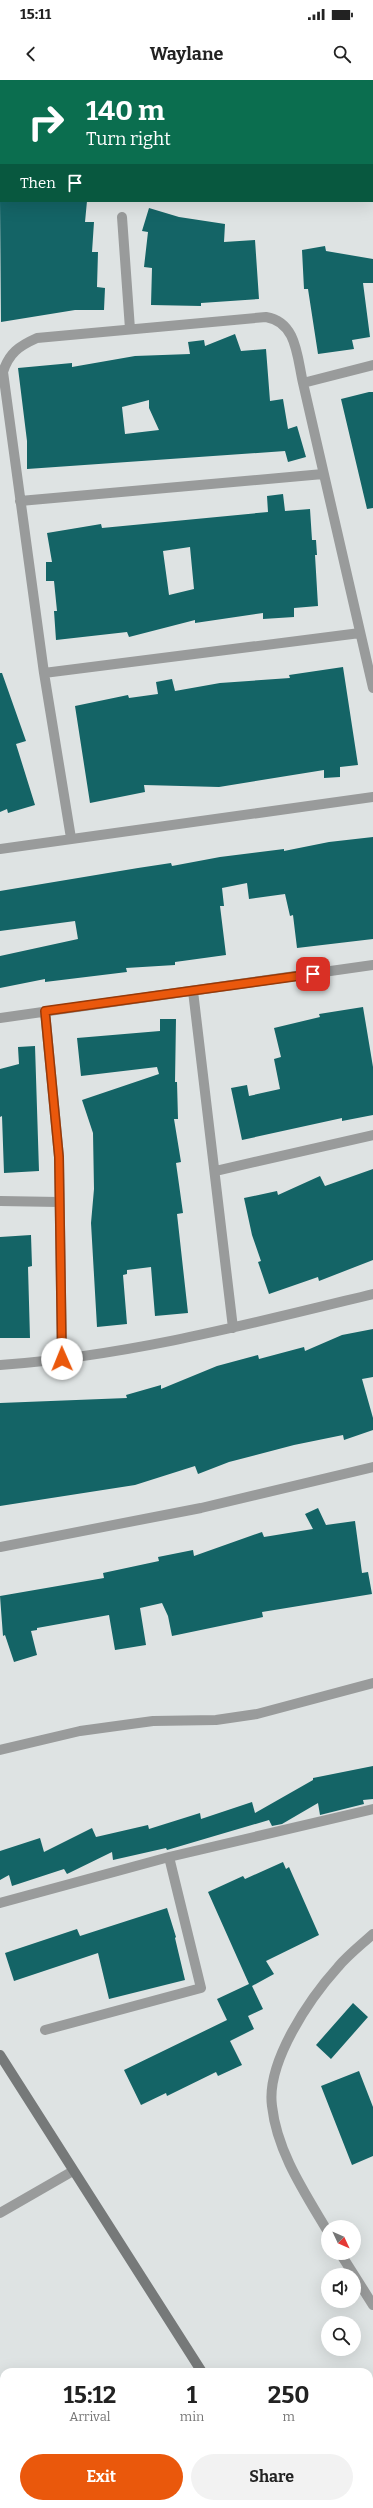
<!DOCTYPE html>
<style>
:root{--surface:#fff;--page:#f2f2f2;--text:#222;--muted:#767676;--accent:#ea580c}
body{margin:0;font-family:Bitter,serif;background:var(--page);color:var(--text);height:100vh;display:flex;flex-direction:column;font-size:15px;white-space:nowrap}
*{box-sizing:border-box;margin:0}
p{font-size:13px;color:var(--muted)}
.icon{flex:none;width:22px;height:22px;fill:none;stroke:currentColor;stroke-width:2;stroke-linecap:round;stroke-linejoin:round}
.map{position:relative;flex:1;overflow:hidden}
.panel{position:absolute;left:0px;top:2288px;width:373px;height:140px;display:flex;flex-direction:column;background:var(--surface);border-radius:12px 12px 0 0;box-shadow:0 4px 16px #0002}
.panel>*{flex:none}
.hud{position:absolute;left:0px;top:0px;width:373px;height:122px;box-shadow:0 4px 16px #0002;background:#0b6e4f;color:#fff;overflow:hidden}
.needle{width:26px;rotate:134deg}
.tools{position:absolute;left:321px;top:2140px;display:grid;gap:8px}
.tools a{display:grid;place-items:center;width:40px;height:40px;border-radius:50%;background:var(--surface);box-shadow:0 4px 16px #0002;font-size:20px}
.pin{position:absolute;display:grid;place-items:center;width:34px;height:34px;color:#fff;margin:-17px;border-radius:8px;box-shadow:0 2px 6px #0006}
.me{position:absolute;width:44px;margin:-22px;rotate:359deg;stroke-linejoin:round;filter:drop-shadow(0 0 3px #0008)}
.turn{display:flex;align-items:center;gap:14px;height:84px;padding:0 20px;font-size:18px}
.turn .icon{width:52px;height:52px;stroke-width:2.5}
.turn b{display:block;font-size:28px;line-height:34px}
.then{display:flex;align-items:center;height:38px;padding:0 20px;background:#0003;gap:8px;font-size:15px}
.eta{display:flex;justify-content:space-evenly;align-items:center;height:68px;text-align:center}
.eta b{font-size:24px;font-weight:700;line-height:28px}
.primary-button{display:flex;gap:8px;margin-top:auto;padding:8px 20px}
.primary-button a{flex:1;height:46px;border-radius:24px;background:var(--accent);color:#fff;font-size:16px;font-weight:700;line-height:46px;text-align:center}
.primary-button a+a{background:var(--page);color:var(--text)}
.status{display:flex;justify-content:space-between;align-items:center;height:28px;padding:0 20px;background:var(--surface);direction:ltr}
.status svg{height:11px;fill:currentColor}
header{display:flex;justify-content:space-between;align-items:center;height:52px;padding:0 20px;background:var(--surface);font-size:18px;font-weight:700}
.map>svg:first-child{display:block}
</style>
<div class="status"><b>15:11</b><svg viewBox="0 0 49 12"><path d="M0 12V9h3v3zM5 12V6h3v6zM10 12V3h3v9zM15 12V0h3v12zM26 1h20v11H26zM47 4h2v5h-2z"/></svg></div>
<header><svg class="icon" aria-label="back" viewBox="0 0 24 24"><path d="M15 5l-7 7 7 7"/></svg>Waylane<svg class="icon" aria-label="search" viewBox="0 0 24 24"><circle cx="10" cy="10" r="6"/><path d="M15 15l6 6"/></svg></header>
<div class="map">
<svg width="373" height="2428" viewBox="0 0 373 2428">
<rect width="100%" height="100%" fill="#dee3e3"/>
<path fill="#146466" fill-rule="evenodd" d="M 0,121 L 87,121 L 85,142 L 94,142 L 92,172 L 98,172 L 97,207 L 105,208 L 104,230 L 75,230 L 1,242 Z
M 149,128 L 179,137 L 225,144 L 224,162 L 255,160 L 259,219 L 201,223 L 201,226 L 151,225 L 152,188 L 144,187 L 148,152 L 142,151 Z
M 325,166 L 326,171 L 373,179 L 373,203 L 363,203 L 370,257 L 352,260 L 354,269 L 318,274 L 308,209 L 304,209 L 302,170 Z
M 235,254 L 241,271 L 266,269 L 270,321 L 283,319 L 288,349 L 297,346 L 306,377 L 288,382 L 285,371 L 27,389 L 27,361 L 18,288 L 72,283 L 72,287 L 135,276 L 190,274 L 188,262 L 204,260 L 205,266 ZM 149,320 L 149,328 L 159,350 L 125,354 L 122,327 Z
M 369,312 L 373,312 L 373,428 L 367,429 L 341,319 Z
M 283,414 L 285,431 L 310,429 L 312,460 L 316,460 L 317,475 L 315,475 L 318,526 L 294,528 L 294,537 L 263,539 L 263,533 L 195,543 L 195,540 L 129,557 L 127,552 L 56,560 L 54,531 L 57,531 L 54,501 L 46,501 L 46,482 L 52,482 L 47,453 L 101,444 L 102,448 L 268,432 L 267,416 ZM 190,467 L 194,509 L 169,515 L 163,471 Z
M 343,587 L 358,685 L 340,687 L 340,697 L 324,698 L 324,690 L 219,707 L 144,705 L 145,712 L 90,723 L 75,626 L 128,615 L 129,618 L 158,614 L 156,602 L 172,599 L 175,611 L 220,603 L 290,598 L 289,595 Z
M 0,593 L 2,593 L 26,661 L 16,664 L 35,725 L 8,733 L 7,729 L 0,732 Z
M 373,757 L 373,859 L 297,868 L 293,835 L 290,836 L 285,814 L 249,819 L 247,803 L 222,808 L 224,826 L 220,826 L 226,875 L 175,882 L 175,885 L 126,888 L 127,892 L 45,902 L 45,899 L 0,908 L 0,876 L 78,859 L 75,841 L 0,851 L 0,811 L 138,788 L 171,783 L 172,786 L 220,777 L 284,769 L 284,771 L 329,762 Z
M 363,927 L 373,987 L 373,1035 L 342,1041 L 342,1038 L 242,1060 L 231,1008 L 247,1005 L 249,1016 L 280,1009 L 274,979 L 281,977 L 274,948 L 320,937 L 319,934 Z
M 160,939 L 176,939 L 175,1002 L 177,1002 L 178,1039 L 174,1039 L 181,1082 L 176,1083 L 183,1133 L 177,1134 L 188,1233 L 155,1236 L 151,1187 L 127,1190 L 127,1194 L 123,1195 L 127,1244 L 97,1247 L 91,1143 L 94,1109 L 93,1053 L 82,1020 L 159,994 L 157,987 L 81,996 L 77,958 L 160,951 Z
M 35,966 L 39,1091 L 4,1093 L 2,1036 L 0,1037 L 0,989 L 19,984 L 18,967 Z
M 373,1089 L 373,1180 L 319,1201 L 318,1197 L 269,1214 L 258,1182 L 261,1181 L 252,1155 L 244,1118 L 277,1111 L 278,1115 L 320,1096 L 325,1106 Z
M 31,1155 L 32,1186 L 28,1187 L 30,1258 L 0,1258 L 0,1157 Z
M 373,1249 L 373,1297 L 362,1299 L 373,1338 L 373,1350 L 344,1360 L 343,1355 L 294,1365 L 229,1382 L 198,1394 L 195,1386 L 135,1405 L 0,1426 L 0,1323 L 127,1318 L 126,1315 L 161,1305 L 161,1309 L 217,1286 L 258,1275 L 259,1279 L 304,1267 L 305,1271 L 342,1255 Z
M 318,1428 L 326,1445 L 355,1441 L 362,1493 L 368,1492 L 372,1514 L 262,1532 L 263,1537 L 172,1556 L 168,1536 L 162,1523 L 140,1528 L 146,1565 L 115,1570 L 109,1535 L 37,1548 L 37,1550 L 31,1551 L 37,1575 L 14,1582 L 5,1555 L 3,1556 L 0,1516 L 104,1498 L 103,1493 L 159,1481 L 158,1477 L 193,1470 L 194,1476 L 262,1452 L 264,1457 L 313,1449 L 305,1434 Z
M 373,1686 L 373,1719 L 363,1720 L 364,1724 L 320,1735 L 318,1723 L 282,1744 L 272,1746 L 269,1740 L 167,1770 L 166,1768 L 113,1780 L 112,1772 L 67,1794 L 64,1789 L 12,1806 L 9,1795 L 0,1800 L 0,1771 L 40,1758 L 44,1772 L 92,1748 L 96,1757 L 148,1745 L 149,1749 L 200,1733 L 201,1739 L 252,1722 L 255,1733 L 313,1700 L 313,1698 Z
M 283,1782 L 286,1789 L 289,1787 L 319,1855 L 266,1881 L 274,1894 L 252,1906 L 263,1929 L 248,1936 L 254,1949 L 230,1961 L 242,1985 L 218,1996 L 216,1992 L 167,2016 L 166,2013 L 141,2025 L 124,1990 L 227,1940 L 217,1919 L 249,1904 L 208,1812 L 243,1796 L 245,1799 Z
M 167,1828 L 176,1857 L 175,1858 L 185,1900 L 109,1919 L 98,1873 L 14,1901 L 5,1873 L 77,1849 L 80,1856 Z
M 353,1923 L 368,1937 L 331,1979 L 316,1965 Z
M 359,1991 L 373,2027 L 373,2076 L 352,2085 L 321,2006 Z"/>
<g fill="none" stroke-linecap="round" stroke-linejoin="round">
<path stroke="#999b9b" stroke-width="10" d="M 122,137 L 130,249
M 303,303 L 373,285
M 20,421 L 323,394
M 44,593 L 360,553
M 71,758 L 44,593 L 3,292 C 9,273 19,266 37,258 L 266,237 C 297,242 297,277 303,303 L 373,608
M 0,769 L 373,717
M 193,911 L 233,1248
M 45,931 L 59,1077 L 62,1279
M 0,938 L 373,885
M 215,1091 L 373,1055
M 0,1121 L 59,1122
M 0,1285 C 127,1276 250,1244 373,1214
M 0,1467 L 201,1428 L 373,1387
M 0,1670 L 80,1651 L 153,1641 L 216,1640 L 257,1634 L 373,1603
M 0,1823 L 169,1777 L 373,1729
M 45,1950 L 201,1908 L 169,1777
M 0,2133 L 73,2091
M 328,2152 C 305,2113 277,2072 272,2026 C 266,1982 310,1918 338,1887 C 348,1875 361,1865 373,1854
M 340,2173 L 354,2195
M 354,2195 L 373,2225
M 0,2390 L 4,2394"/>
<path stroke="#767979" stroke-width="10" d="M 30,0 L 33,1
M 204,0 L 209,1
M 372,32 L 373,33
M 372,94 L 373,94
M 0,1975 L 202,2292
M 292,2424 L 295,2428"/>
</g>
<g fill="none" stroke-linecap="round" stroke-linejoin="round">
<defs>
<path id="route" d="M 62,1279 L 59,1077 L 45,931 L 313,894"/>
</defs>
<use href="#route" stroke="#983908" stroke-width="10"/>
<use href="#route" stroke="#ea580c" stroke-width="7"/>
</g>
</svg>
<div class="tools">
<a><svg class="needle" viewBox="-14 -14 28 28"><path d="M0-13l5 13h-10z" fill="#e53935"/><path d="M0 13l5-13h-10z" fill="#767676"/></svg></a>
<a><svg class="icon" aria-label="sound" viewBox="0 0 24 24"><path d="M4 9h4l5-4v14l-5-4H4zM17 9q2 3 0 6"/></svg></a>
<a><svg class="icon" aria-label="search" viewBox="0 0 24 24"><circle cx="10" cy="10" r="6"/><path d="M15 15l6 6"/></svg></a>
</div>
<div class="pin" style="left:313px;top:894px;background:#d93025"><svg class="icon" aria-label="arrive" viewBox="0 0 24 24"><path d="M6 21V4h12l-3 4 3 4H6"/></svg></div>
<svg class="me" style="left:62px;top:1279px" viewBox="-20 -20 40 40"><circle r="19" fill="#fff"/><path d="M0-13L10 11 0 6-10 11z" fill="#ea580c"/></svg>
<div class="hud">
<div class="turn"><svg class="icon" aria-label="right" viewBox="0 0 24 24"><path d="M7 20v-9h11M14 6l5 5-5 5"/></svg><div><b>140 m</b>Turn right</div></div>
<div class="then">Then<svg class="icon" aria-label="arrive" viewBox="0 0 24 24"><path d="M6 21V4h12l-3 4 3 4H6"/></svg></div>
</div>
<section class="panel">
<div class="eta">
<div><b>15:12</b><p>Arrival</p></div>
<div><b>1</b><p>min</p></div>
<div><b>250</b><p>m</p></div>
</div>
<div class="primary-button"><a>Exit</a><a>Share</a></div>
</section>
</div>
